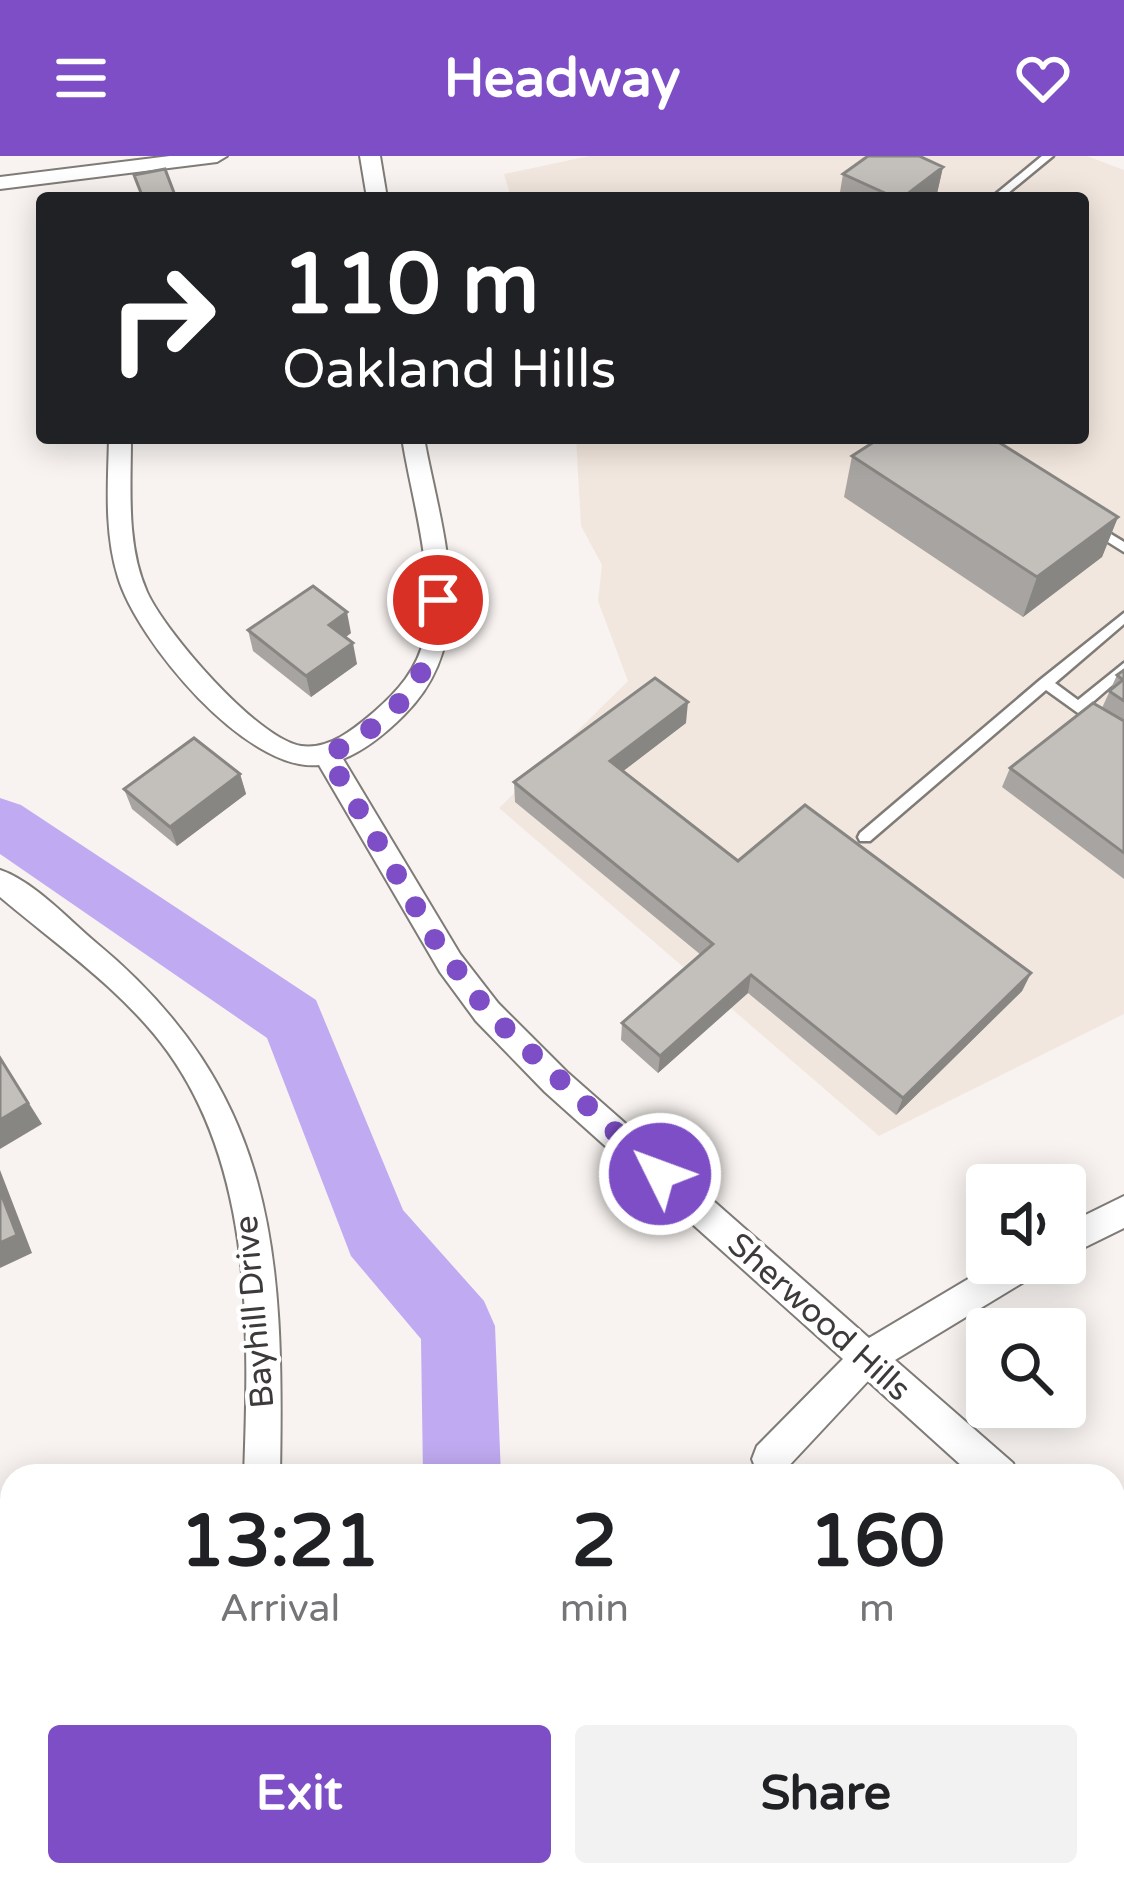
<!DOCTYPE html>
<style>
:root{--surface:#fff;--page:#f2f2f2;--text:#202124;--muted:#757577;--accent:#7d4ec6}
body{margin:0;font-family:"Varela Round",sans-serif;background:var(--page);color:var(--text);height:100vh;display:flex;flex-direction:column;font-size:45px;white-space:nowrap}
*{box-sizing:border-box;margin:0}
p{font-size:39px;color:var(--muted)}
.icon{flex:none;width:66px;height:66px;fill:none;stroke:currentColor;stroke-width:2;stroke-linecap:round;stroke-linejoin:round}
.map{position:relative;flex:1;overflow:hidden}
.drawer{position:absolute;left:0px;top:1308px;width:1125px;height:423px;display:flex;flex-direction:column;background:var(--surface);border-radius:36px 36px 0 0;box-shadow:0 6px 30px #0003}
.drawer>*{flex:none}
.guide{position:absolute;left:36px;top:36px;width:1053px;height:252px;border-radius:12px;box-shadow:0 6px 30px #0003;background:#202124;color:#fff;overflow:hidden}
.buttons{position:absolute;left:966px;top:1008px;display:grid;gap:24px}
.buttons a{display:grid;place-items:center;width:120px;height:120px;border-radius:12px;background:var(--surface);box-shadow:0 6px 30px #0003;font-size:60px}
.pin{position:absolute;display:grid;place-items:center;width:102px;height:102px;color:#fff;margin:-51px;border:6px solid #fff;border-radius:50%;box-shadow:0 3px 12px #0007}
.me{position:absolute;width:132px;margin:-66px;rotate:312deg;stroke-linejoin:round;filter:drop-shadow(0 0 9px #0008)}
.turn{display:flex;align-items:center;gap:42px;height:252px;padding:0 48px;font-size:54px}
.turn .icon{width:156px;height:156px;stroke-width:2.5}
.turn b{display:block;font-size:84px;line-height:102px}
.eta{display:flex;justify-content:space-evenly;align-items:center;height:204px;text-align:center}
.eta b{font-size:72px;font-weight:700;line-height:84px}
.primary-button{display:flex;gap:24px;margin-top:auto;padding:24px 48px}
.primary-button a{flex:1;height:138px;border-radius:12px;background:var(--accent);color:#fff;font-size:48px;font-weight:700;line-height:138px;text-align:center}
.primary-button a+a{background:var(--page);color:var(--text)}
header{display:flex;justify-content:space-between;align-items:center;height:156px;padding:0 48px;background:var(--accent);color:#fff;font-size:54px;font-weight:700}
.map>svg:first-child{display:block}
</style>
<header><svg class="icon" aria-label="menu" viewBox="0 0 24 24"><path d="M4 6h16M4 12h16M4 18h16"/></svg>Headway<svg class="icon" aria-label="heart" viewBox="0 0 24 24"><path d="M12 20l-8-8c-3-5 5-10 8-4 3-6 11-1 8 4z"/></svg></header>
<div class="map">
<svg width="1124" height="1730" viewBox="0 0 1124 1730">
<rect width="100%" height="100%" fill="#f8f3f0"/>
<path fill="#f2e7de" d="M 589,0 L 1087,0 L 1124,14 L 1124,858 L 879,980 L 499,652 L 628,525 L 598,445 L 602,409 L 581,370 L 576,282 L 1083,282 L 1083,42 L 511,42 L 504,18 Z"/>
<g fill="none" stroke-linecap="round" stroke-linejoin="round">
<path fill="#c0aaf1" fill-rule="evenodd" d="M 0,642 L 21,649 L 316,844 L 403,1054 L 484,1145 L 495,1170 L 501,1320 L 423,1320 L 421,1183 L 351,1100 L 267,882 L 0,698 Z
M 504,1719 L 594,1719 L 598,1730 L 508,1730 Z"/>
<defs>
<path id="lane" d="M 1042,0 L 1053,0 L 1002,42 L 991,42 Z
M 1096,369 L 1124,386 L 1124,396 L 1092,376 L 1090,373 Z
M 1124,457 L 1124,468 L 1055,527 L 1078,544 L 1124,507 L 1124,519 L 1087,551 L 1124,578 L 1124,590 L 1046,534 L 870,685 L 860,685 L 858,681 L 860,677 L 1040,524 Z"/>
<path id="street" d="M 170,0 L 227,0 L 217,6 L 0,33 L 0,21 Z
M 360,0 L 380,0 L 387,42 L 367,42 Z
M 109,282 L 131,282 C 131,333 126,389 147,436 C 165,476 257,583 301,590 C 329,594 354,573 374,556 C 397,536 418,513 424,482 C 436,417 412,345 402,282 L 424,282 C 441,375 482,483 404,559 C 386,577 367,593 343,603 L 460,798 L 498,847 L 567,916 L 869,1182 L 995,1107 L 1042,1107 L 1037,1118 L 895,1204 L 1013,1307 L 1018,1320 L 973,1320 L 868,1225 L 783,1316 L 772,1320 L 757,1316 L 752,1303 L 757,1290 L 843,1203 L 545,936 L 476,865 L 440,816 L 319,609 C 247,617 137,485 118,421 C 104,376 108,328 109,282 Z
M 0,714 C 33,725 67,762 94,785 C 277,936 284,1097 280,1320 L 244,1320 C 249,1179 254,1016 168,896 C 124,835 57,789 0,741 Z
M 1124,1040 L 1124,1072 L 1065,1101 L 1065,1069 Z
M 1113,1403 L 1124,1407 L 1124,1450 L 1113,1445 Z
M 1124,1586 L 1124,1629 L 1113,1634 L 1113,1591 Z
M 106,1719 L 150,1719 L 146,1730 L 102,1730 Z"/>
</defs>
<use href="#lane" stroke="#7f7b77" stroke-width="5"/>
<use href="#street" stroke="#7f7b77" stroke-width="4"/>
<use href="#lane" fill="#fff" fill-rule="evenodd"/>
<use href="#street" fill="#fff" fill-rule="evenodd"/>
</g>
<path fill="#a8a4a1" d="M 943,11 L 936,42 L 839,42 L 843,18 Z
M 852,300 L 1118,361 L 1102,401 L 1023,461 L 844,341 Z
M 248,474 L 351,477 L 346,481 L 357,508 L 311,541 L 253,495 Z
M 1124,514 L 1124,723 L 1002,631 L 1010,612 L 1102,552 L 1117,519 Z
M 686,567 L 623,615 L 738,705 L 1031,817 L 1022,835 L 896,959 L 748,837 L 658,917 L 621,884 L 622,867 L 701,799 L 515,646 L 514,626 Z
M 240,618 L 246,638 L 177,690 L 132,653 L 124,633 Z"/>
<path fill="#888683" d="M 943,11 L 936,42 L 902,42 Z
M 1118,361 L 1102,401 L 1023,461 L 1037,421 Z
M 347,456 L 351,477 L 333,490 L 329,469 Z
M 353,487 L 357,508 L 311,541 L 306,520 Z
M 688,546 L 686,567 L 609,626 L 610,605 Z
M 240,618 L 246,638 L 177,690 L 170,671 Z
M 1031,817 L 1022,835 L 896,959 L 903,942 Z
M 751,819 L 748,837 L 658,917 L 660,900 Z
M 3,906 L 42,968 L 0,993 L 0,964 Z
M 0,1014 L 32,1097 L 0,1112 Z"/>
<path fill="#c3bfbb" stroke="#888683" stroke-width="3" d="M 868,0 L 919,0 L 943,11 L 902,42 L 896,42 L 843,18 Z
M 165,13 L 176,42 L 143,42 L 134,19 Z
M 880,282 L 992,282 L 1118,361 L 1037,421 L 852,300 Z
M 313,430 L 347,456 L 329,469 L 353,487 L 306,520 L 248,474 Z
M 1124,514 L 1124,545 L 1109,535 L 1123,524 L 1117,519 Z
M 655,522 L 688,546 L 610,605 L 738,705 L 805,649 L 1031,817 L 903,942 L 751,819 L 660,900 L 622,867 L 713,788 L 514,626 Z
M 1093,547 L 1124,565 L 1124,697 L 1010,612 Z
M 194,582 L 240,618 L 170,671 L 124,633 Z
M 0,902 L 28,947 L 0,964 Z
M 0,1035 L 17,1079 L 0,1087 Z"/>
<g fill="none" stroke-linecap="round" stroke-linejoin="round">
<path stroke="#7d4ec6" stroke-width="21" stroke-dasharray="0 37.8" d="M 438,444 C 438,520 393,566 327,599 L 435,784 L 488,856 L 660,1018"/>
</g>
<g text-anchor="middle" stroke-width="9" stroke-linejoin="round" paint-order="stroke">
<g font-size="33" fill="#3d3b3a" stroke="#fff">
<text transform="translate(253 1156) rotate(-95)" y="12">Bayhill Drive</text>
<text transform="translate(820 1160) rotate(42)" y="12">Sherwood Hills</text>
</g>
</g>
</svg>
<div class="buttons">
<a><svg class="icon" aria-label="sound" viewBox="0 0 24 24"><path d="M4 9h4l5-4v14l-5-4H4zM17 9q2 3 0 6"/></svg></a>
<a><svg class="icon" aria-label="search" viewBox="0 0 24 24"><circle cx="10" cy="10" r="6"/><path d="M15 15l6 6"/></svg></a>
</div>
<div class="pin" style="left:438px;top:444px;background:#d93025"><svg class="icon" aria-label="arrive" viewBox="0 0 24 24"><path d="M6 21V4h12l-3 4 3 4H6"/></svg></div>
<svg class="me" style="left:660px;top:1018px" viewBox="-20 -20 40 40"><circle r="17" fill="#7d4ec6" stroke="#fff" stroke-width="3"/><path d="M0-11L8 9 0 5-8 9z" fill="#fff"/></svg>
<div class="guide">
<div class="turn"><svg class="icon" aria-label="right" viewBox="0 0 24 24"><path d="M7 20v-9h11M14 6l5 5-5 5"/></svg><div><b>110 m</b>Oakland Hills</div></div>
</div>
<section class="drawer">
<div class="eta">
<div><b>13:21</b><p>Arrival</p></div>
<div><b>2</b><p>min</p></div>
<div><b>160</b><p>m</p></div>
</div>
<div class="primary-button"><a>Exit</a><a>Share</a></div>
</section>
</div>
